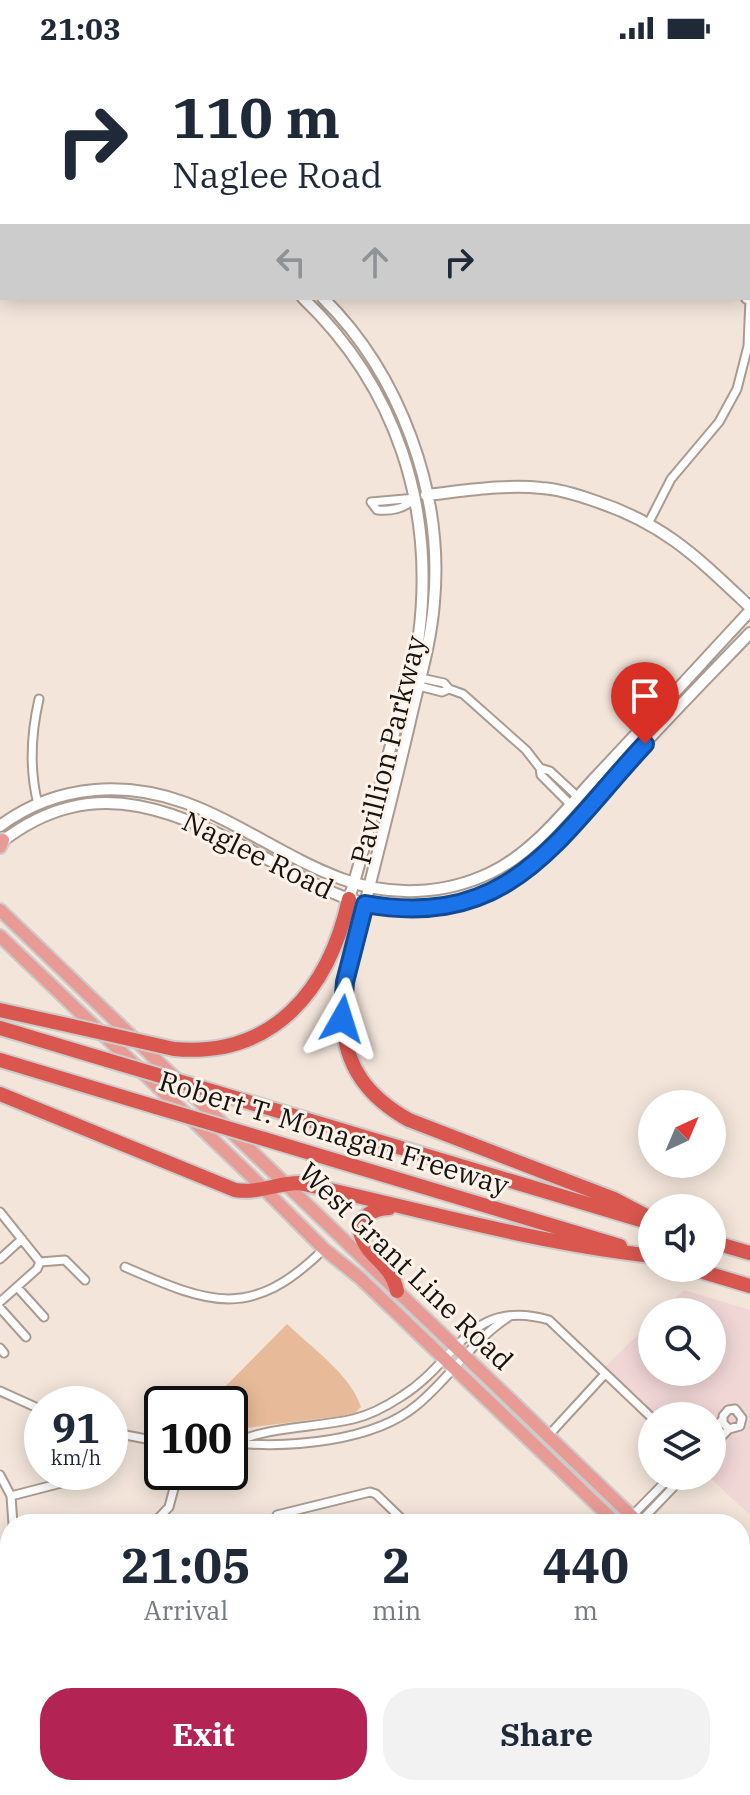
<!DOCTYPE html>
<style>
:root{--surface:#fff;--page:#f2f2f3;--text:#1f2937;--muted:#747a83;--accent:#b32353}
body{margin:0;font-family:"IBM Plex Serif",serif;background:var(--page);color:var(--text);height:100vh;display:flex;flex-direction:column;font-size:30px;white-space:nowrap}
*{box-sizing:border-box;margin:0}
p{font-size:26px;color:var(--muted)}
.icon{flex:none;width:44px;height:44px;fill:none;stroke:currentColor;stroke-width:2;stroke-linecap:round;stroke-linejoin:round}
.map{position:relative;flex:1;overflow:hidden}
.sheet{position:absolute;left:0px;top:1458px;width:750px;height:282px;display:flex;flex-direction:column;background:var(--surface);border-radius:32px 32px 0 0;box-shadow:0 4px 20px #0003}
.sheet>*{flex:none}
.hud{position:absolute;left:0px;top:0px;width:750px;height:244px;box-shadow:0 4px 20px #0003;background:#fff;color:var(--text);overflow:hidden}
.needle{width:52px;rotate:44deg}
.buttons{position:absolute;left:638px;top:1034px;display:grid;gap:16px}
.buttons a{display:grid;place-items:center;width:88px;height:88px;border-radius:50%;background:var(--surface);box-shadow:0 4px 20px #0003;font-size:40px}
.speed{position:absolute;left:24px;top:1330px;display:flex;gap:16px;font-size:40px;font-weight:700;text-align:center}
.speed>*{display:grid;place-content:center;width:104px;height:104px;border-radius:50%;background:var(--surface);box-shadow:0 4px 20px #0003;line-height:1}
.speed small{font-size:20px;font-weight:400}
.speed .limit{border:4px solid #111;border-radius:12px;background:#fff;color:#111}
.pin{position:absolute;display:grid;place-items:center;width:68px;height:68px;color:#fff;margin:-82px -34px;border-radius:50% 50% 50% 0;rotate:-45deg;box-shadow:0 0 8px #0007}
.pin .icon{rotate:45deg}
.me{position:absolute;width:88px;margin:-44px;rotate:6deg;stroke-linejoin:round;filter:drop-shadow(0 0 6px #0008)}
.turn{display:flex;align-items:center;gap:28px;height:168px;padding:0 40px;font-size:36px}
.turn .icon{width:104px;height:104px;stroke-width:2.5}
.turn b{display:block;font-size:56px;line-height:68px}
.lanes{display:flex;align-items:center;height:76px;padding:0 40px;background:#0003;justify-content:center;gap:40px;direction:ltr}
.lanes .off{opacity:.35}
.eta{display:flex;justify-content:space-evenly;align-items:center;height:136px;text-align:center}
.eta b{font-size:48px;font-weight:800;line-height:56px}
.button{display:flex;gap:16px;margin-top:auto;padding:16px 40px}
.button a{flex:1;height:92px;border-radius:32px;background:var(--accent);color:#fff;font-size:32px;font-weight:800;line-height:92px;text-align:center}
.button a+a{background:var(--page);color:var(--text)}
.status{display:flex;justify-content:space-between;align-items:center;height:56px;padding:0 40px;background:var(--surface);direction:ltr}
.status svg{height:22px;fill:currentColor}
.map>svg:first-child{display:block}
</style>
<div class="status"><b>21:03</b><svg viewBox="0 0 49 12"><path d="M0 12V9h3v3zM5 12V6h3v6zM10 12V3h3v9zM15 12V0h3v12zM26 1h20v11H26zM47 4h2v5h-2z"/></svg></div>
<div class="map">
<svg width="750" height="1739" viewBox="0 0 750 1739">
<rect width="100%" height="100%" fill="#f3e5da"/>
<path fill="#f1d6d6" d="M 684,1234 L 750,1254 L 750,1459 L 708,1420 L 712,1420 L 712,1360 L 655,1360 L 604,1312 L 652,1265 L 652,1316 L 712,1316 L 712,1256 L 661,1256 Z"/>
<path fill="#e7bb99" d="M 287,1268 C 311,1291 351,1319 361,1351 L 355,1357 L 341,1360 L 230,1374 L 230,1348 L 208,1348 Z
M 593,1730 L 671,1730 L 681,1739 L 602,1739 Z"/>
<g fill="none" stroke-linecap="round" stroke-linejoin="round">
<defs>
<path id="street" d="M 371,446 L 416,442
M 371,446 L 377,454 C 392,455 402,453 414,444
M 649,466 L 671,423 L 719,366 L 737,333 L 748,290 L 750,243
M 421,622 L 444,627 L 449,633 L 463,638 L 526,694 L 540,712 L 541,719 L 571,749
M 419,630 L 442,636 L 449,633
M 540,712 L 550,715 L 578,741
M 38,748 C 29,713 31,678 39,643
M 0,1156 L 40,1206
M 0,1203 L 22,1183
M 40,1206 L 65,1204 L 85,1224
M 125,1211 C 210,1248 251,1265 324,1193
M 17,1231 L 44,1261
M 0,1246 L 37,1213 L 40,1206
M 0,1252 L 26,1281
M 0,1292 L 4,1297
M 0,1335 L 42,1354
M 110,1376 L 162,1386
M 712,1376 L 722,1364
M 548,1380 L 605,1318
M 233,1387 C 271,1370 313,1372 353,1363 C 370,1359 387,1350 402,1340 C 458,1305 469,1241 549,1264 L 652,1362
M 234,1387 C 289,1392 373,1386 417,1349 C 451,1321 471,1285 510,1260
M 712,1390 L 729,1373 L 740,1370 L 742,1362 L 735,1353 L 728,1354 L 723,1360 L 723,1367 L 729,1373
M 0,1419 L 11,1440 L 13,1468
M 11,1440 L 73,1424
M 277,1459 L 370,1436 L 376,1438 L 407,1468
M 153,1468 L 169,1451 L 176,1425
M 624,1468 L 671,1420
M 638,1468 L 684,1420
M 0,1508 L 10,1487
M 0,1629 L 10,1619
M 322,1730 L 331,1739
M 448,1730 L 457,1739
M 69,1739 L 77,1730
M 277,1739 L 290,1730
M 464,1739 L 473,1730"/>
<path id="secondary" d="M 443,0 L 445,2
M 382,2 L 384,0
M 303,242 C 397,332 435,451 419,579 C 415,615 401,650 392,685 C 378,738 365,791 349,843
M 323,242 C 400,318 444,437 434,546 C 431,587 419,625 410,665 C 396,726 380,787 365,848
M 747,242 L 750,243
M 426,439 C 464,435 503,428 542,432 C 560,433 578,439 595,445 C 665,468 698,502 750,551
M 0,770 C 28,749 61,737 95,734 C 195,726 256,791 342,823 C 390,841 444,839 490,817 C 531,798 563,757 593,724 C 646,668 698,611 750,555
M 0,787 C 100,708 190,762 286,813 C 307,824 329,837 352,844 C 403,860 464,852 510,826 C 555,801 591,747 625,709 C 665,664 708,621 750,577
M 168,1739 L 181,1730
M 187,1739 L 200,1730"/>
<path id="primary" d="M 0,791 L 3,784
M 0,854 L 640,1468
M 0,880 L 252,1121 L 324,1193 L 360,1222 L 617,1468
M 740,1564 L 750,1573
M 740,1587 L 750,1596"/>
<path id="highway" d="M 365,848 C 343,933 315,1012 409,1064 L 614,1143 L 652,1163
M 0,954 L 54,966
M 0,972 L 107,1004
M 174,993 C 274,1002 329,933 349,843
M 0,1004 L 156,1051
M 215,1036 L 644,1165
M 0,1038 L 235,1134 C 257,1138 277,1127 299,1127 C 416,1152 532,1187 652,1200
M 264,1083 L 620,1190
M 389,1152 C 373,1153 360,1159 360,1176 C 367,1203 391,1206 397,1235
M 712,1186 L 750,1197
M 690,1212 L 750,1230"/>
</defs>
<use href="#street" stroke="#a99b91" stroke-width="11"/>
<use href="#secondary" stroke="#a99b91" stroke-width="14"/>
<use href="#primary" stroke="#cccbca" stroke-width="16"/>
<use href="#highway" stroke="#cccbca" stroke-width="18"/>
<use href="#street" stroke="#fff" stroke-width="7"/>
<use href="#secondary" stroke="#fff" stroke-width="10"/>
<use href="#primary" stroke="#e89a95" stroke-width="12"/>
<use href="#highway" stroke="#d9574f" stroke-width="14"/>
<defs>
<path id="highway-bridge" d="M 54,966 L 174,993
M 107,1004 L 215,1036
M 156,1051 L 264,1083"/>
</defs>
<use href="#highway-bridge" stroke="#cccbca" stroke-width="18" stroke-linecap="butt"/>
<use href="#highway-bridge" stroke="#d9574f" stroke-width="14"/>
</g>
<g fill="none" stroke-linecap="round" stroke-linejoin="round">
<defs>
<path id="route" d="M 342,963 L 345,926 L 365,848 C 512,874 558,781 645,688"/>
</defs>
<use href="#route" stroke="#114b97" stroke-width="20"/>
<use href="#route" stroke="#1a73e8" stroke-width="14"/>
</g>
<g text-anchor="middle" stroke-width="6" stroke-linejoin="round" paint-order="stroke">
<g font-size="28" fill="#17130f" stroke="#fef3ea">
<text transform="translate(388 694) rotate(-76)" y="10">Pavillion Parkway</text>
<text transform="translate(258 799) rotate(26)" y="10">Naglee Road</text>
<text transform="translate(334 1077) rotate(17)" y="10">Robert T. Monagan Freeway</text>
<text transform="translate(406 1210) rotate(44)" y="10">West Grant Line Road</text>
</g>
</g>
</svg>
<div class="buttons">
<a><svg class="needle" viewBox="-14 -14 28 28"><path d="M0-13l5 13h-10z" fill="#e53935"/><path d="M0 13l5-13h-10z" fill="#747a83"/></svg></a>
<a><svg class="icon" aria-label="sound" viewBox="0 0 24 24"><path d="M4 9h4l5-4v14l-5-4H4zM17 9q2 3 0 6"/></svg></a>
<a><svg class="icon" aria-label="search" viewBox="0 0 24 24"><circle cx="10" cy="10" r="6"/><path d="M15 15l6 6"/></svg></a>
<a><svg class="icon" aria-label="layers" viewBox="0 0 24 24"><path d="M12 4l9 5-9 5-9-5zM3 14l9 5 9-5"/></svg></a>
</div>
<div class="speed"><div>91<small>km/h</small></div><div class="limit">100</div></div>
<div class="pin" style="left:645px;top:688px;background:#d93025"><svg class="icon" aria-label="arrive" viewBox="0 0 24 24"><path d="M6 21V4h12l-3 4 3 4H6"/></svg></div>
<svg class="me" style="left:342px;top:963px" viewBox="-20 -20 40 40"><path d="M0-17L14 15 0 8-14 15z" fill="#1a73e8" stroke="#fff" stroke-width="4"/></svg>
<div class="hud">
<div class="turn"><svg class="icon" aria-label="right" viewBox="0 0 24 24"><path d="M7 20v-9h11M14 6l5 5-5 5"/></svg><div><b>110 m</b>Naglee Road</div></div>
<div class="lanes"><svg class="icon off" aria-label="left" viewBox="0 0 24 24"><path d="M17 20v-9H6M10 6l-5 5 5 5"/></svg><svg class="icon off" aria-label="ahead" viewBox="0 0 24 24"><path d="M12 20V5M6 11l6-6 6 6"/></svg><svg class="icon" aria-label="right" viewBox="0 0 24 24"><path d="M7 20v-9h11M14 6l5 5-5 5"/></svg></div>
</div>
<section class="sheet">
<div class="eta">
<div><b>21:05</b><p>Arrival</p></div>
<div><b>2</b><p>min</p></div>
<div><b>440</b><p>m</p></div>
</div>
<div class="button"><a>Exit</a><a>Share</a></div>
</section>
</div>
